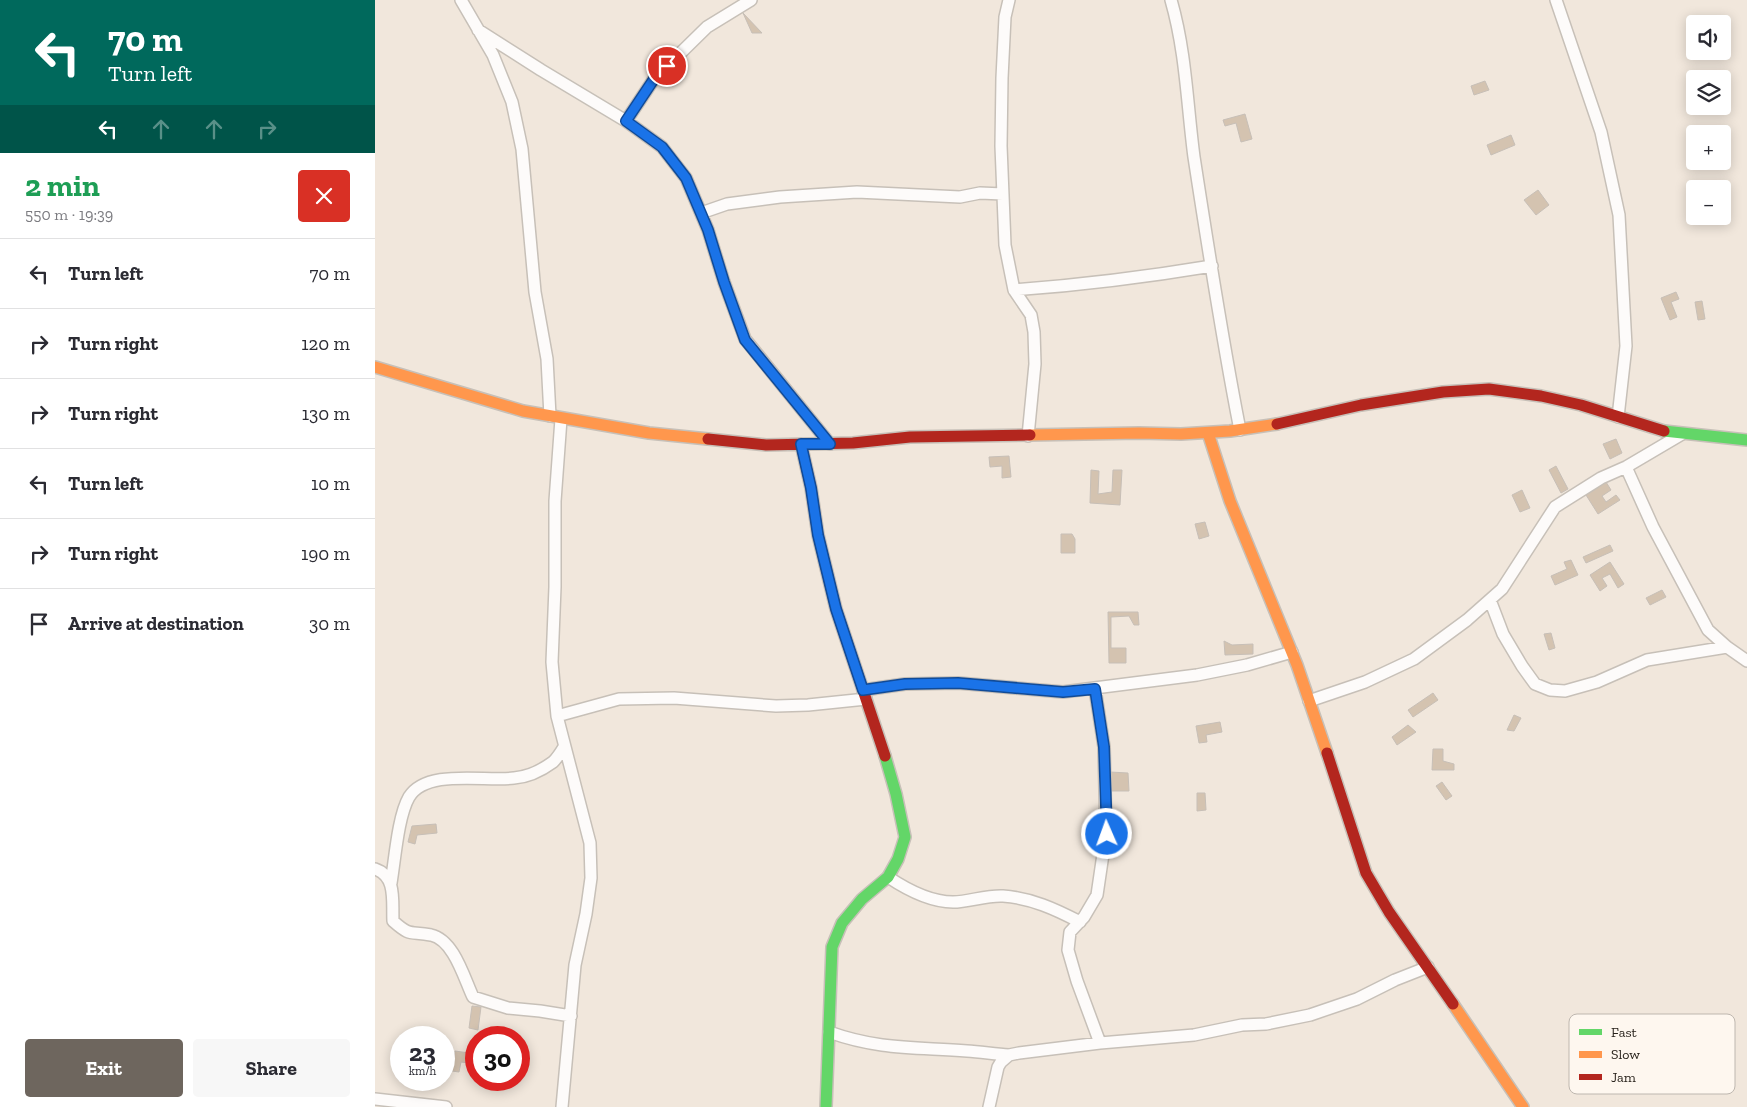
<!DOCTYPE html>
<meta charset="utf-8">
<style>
:root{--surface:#fff;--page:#f7f7f7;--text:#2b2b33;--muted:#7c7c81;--line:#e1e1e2;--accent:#6e665e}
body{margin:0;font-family:"Zilla Slab",serif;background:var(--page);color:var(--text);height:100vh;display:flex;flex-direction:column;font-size:19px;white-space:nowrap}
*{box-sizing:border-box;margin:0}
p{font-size:16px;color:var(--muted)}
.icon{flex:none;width:28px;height:28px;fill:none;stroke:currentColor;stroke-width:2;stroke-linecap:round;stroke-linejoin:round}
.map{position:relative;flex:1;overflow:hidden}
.panel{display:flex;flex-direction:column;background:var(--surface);width:375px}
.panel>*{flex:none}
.guide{background:#00695c;color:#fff;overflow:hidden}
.controls{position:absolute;left:1311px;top:15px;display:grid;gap:10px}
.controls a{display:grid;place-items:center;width:45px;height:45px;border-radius:5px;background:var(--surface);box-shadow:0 2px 12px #0003;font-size:25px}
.speed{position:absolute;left:15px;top:1026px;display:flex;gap:10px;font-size:25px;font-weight:700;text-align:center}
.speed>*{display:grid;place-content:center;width:65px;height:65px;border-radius:50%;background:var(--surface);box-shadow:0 2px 12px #0003;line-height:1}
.speed small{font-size:12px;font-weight:400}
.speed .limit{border:8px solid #d22;background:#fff;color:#111}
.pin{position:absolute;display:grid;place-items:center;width:42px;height:42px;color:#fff;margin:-21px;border:2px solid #fff;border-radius:50%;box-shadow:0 1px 5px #0007}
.me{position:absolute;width:55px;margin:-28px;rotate:358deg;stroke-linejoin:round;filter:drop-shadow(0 0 4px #0008)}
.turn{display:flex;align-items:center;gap:18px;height:105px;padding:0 25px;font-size:22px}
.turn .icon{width:65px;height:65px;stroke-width:2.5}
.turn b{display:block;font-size:35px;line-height:42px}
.lanes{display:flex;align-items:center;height:48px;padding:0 25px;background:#0003;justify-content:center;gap:25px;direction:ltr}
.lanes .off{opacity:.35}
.round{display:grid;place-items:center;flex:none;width:52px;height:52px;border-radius:5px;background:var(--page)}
.summary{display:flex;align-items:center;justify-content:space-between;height:85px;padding:0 25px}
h1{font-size:30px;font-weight:700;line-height:38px;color:#1e9e55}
.cta{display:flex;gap:10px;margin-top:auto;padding:10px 25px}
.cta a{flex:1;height:58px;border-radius:5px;background:var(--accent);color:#fff;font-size:20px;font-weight:700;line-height:58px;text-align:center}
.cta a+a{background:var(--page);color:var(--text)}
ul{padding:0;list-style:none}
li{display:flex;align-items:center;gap:15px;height:70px;padding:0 25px;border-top:1px solid var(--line)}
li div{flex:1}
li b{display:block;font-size:19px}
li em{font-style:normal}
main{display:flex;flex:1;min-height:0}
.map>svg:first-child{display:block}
</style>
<main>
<section class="panel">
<div class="guide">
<div class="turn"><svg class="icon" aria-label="left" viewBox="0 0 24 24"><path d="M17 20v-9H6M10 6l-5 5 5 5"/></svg><div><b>70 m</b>Turn left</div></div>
<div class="lanes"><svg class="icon" aria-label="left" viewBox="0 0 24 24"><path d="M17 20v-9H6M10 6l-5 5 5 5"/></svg><svg class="icon off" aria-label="ahead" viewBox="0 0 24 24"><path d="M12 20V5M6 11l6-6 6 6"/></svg><svg class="icon off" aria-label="ahead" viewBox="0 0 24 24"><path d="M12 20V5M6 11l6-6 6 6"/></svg><svg class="icon off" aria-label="right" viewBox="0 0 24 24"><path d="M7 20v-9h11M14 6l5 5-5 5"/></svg></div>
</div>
<div class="summary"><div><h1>2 min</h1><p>550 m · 19:39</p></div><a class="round" style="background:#d93025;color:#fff"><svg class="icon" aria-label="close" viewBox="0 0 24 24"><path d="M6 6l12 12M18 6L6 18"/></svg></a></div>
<ul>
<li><svg class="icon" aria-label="left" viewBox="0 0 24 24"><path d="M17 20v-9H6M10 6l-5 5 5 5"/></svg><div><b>Turn left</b></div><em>70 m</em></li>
<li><svg class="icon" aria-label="right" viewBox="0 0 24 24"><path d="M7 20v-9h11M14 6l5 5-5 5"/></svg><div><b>Turn right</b></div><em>120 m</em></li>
<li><svg class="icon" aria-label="right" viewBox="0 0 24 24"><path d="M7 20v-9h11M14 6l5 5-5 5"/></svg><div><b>Turn right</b></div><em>130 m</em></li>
<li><svg class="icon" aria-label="left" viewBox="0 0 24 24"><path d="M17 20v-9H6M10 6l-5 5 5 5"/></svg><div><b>Turn left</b></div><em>10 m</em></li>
<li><svg class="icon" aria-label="right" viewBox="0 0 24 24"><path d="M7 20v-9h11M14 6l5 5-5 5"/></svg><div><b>Turn right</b></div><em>190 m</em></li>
<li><svg class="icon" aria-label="arrive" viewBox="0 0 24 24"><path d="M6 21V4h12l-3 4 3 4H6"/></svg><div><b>Arrive at destination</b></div><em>30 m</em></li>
</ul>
<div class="cta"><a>Exit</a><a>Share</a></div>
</section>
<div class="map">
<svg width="1372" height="1107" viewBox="0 0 1372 1107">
<rect width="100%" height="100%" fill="#f1e7dc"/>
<path fill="#d4c3b0" stroke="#c7bfb7" d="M 368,13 L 387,33 L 377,33 Z
M 1110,81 L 1114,90 L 1099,95 L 1096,86 Z
M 870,114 L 877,139 L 866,142 L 861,123 L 850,126 L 848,120 Z
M 1136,135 L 1140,145 L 1116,155 L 1112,145 Z
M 1163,190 L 1174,205 L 1161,215 L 1149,200 Z
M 1301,292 L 1304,299 L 1296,302 L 1302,317 L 1295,320 L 1286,298 Z
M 1327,301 L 1330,319 L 1323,320 L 1320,302 Z
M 1241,439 L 1247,453 L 1235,459 L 1228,444 Z
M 634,456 L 636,477 L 627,478 L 627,466 L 615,467 L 614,457 Z
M 1181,466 L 1193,489 L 1186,493 L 1174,470 Z
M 716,470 L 724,471 L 723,494 L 737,492 L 738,470 L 747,470 L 745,505 L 715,503 Z
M 1231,482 L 1236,490 L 1227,496 L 1231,502 L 1241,495 L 1245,500 L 1223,514 L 1211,495 Z
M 1147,490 L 1155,508 L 1145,512 L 1137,495 Z
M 830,522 L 834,536 L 824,539 L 820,524 Z
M 686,534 L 697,534 L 700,539 L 700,553 L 686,553 Z
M 1235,545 L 1238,551 L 1211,563 L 1208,557 Z
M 1196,560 L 1203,575 L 1180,585 L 1176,576 L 1192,569 L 1189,562 Z
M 1235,562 L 1249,584 L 1243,588 L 1235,574 L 1227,578 L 1232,586 L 1225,591 L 1215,575 Z
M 1287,590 L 1291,597 L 1275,605 L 1271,598 Z
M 733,612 L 763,612 L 764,625 L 759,625 L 754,616 L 736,617 L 736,648 L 751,648 L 751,663 L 734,663 Z
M 1176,633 L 1180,648 L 1174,650 L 1169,634 Z
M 849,641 L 857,645 L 878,644 L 878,654 L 850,655 Z
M 1058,693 L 1063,700 L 1038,717 L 1033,710 Z
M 1139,715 L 1146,718 L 1139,731 L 1132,730 Z
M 845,722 L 847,732 L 831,735 L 832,742 L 824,743 L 821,726 Z
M 1033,725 L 1041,732 L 1022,745 L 1017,737 Z
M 1058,749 L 1068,749 L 1068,761 L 1079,764 L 1079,770 L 1057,770 Z
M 735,772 L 753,773 L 754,791 L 735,791 Z
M 1067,782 L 1077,796 L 1071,800 L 1061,786 Z
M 822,793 L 830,793 L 831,810 L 822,811 Z
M 61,824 L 62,833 L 42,835 L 40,844 L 33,842 L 37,826 Z
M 97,1006 L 106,1007 L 103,1030 L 94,1028 Z
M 80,1051 L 101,1054 L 101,1064 L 86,1062 L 84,1072 L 77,1071 Z"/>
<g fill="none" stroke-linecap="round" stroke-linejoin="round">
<defs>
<path id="street" d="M 86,0 L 118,55 L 137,102 L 147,149 L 160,292 L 172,359 L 175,416
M 634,0 L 630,17 L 627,78 L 626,146 L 630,245 L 639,290 L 656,315 L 659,332 L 660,364 L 653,436
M 796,0 C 811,52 812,104 819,157 C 833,248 847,339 865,430
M 1181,0 L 1226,132 L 1244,215 L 1251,346 L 1243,417
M 103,30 L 166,70 L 251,121 L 287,147 L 311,178 L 333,230 L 349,282 L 370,339 L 455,444
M 251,121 L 279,79 L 332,27 L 376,0
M 326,213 L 352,204 L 405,197 L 482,192 L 585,197 L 605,193 L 628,194
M 639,290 C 706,285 771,277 837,266
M 186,419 L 180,501 L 180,587 L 177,662 L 182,716 L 215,843 L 216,878 L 211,914 L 200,965 L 187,1107
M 1251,467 L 1278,527 L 1333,630 L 1352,647 L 1372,661
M 1115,600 L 1128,634 L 1147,666 L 1160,684 L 1175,690 L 1190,691 L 1222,682 L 1272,660 L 1352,647
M 720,689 L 729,747 L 731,834 L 722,895 L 709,917 L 695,932 L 693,950 L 702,981 L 725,1043
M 488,690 L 530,684 L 583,683 L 688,692 L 822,675 L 872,665 L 917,652
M 934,701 L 990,682 L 1039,659 L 1092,620 L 1127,589 L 1180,507 L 1226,478 L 1251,467 L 1307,434
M 182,716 L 244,699 L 299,698 L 401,706 L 433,705 L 491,699
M 0,869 C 22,876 17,902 18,921 C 36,937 34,931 56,935 C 79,940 89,978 98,997 L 133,1008 L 165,1011 L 196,1016
M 513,877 C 531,889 555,902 578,902 C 594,902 611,895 628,896 C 656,898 680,909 705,922
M 16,883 C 20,859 23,816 34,797 C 52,768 111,782 139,778 C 153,777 167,770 178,762 C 182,758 186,752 189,747
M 454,1032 C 504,1050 541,1047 592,1051 C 606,1052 620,1054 634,1055
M 0,1099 L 71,1107
M 614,1107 L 623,1067 L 626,1062 L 634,1055 L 644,1053 L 725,1043 L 819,1035 L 867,1025 L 891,1024 L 935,1015 L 982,999 L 1020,980 L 1053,967"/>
<path id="fast" d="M 1289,431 L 1372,440
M 451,1107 L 457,947 L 467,923 L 487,899 L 513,877 L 523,859 L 530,837 L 521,794 L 510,756"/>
<path id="slow" d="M 0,367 L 148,411 L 274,433 L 333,439
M 833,433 L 855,501 L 922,665 L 952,753
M 655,435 L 764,433 L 806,434 L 855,431 L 902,424
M 1078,1004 L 1148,1107"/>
<path id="jam" d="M 902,424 L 986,405 L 1068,392 L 1114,389 L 1166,396 L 1206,405 L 1289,431
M 333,439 L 391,445 L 478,443 L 535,437 L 655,435
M 426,444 L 436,488 L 443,535 L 461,609 L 510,756
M 952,753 L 991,873 L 1014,912 L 1078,1004"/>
</defs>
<use href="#street" stroke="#c7c0b8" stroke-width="14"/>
<use href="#fast" stroke="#c7c0b8" stroke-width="14"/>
<use href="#slow" stroke="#c7c0b8" stroke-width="14"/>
<use href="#jam" stroke="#c7c0b8" stroke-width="14"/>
<use href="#street" stroke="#fdfbfa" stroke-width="11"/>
<use href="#fast" stroke="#63d668" stroke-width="11"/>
<use href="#slow" stroke="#ff974d" stroke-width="11"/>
<use href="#jam" stroke="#b3261e" stroke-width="11"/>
</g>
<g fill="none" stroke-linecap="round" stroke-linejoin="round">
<defs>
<path id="route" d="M 292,66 L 279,79 L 251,121 L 287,147 L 311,178 L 333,230 L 349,282 L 370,340 L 455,444 L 426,444 L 436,488 L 443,535 L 461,609 L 488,690 L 530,684 L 583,683 L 688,692 L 720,689 L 729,747 L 732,834"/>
</defs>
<use href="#route" stroke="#114b97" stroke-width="12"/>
<use href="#route" stroke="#1a73e8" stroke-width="9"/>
</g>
<rect x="1194" y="1014" width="166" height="80" rx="8" fill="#fef7ef" stroke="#beb7af" stroke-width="1"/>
<rect x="1204" y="1029" width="23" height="6" fill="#63d668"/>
<rect x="1204" y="1051" width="23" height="7" fill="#ff974d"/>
<rect x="1204" y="1074" width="23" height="6" fill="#b3261e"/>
<g font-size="14" fill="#27211a">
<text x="1236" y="1037">Fast</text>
<text x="1236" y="1059">Slow</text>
<text x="1236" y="1082">Jam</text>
</g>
</svg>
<div class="controls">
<a><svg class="icon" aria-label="sound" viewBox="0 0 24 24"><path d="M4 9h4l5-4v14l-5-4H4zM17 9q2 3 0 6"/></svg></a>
<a><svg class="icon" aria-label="layers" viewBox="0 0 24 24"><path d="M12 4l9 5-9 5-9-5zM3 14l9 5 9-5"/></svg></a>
<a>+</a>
<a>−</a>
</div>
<div class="speed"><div>23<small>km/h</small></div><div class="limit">30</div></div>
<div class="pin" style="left:292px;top:66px;background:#d93025"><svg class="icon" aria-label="arrive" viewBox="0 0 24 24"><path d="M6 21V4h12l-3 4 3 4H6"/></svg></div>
<svg class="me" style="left:732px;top:834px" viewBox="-20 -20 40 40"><circle r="17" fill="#1a73e8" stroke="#fff" stroke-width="3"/><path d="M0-11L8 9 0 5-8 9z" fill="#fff"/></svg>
</div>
</main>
